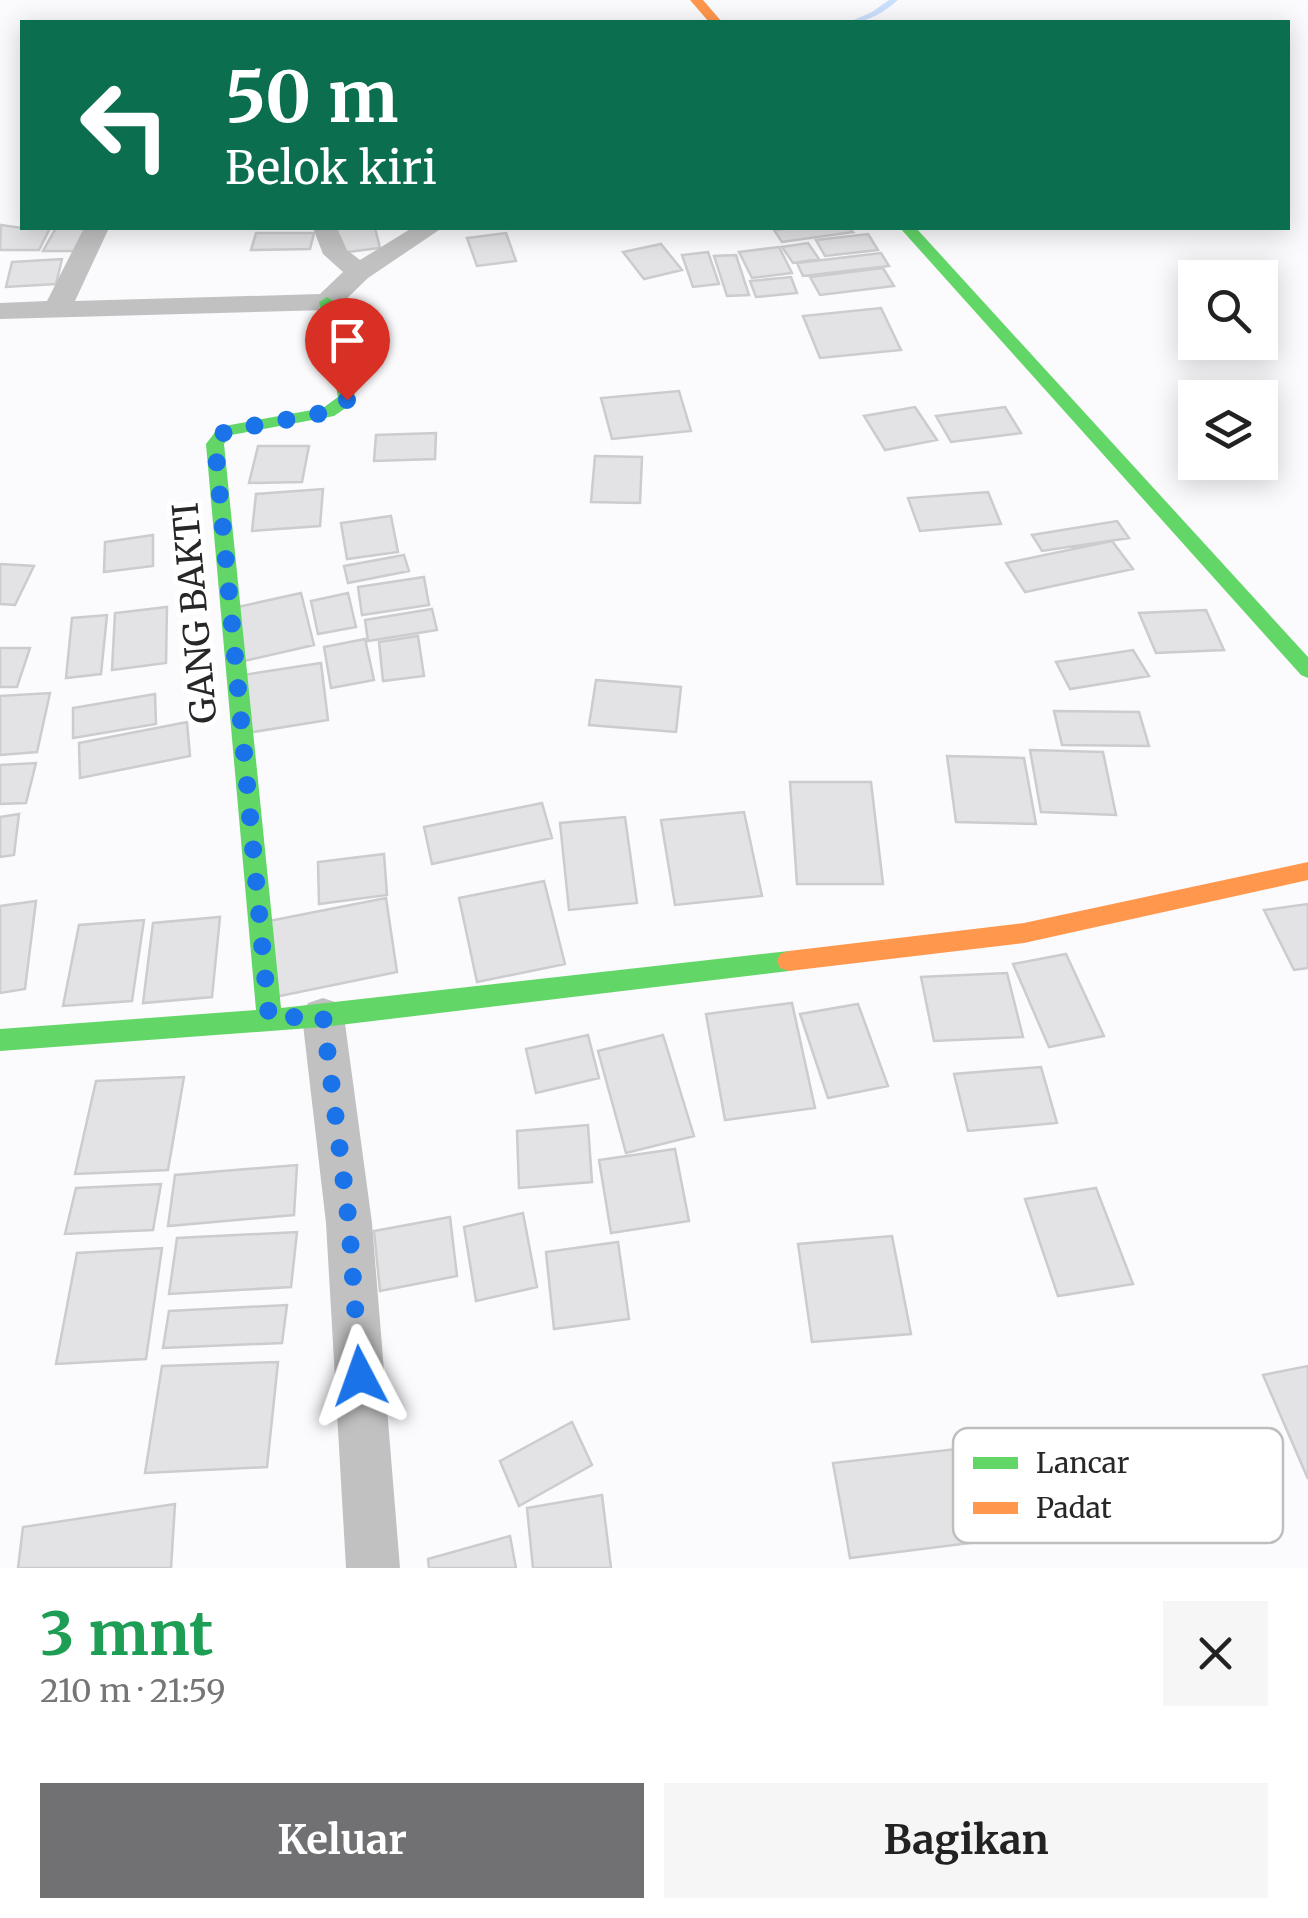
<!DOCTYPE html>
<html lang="id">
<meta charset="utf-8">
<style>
:root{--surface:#fff;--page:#f6f6f6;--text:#222;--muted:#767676;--accent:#717073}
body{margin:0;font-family:Merriweather,serif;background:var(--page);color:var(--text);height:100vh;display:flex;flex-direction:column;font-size:38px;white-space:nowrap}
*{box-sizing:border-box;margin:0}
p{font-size:32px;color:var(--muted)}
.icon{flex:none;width:55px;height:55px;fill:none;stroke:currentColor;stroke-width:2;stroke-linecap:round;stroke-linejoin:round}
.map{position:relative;height:1568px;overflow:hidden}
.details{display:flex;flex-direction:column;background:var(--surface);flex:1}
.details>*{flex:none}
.guide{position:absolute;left:20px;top:20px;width:1270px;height:210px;border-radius:0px;box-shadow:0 5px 25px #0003;background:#0b6e4f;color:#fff;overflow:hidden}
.buttons{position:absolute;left:1178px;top:260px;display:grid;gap:20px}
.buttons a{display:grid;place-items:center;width:100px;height:100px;border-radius:0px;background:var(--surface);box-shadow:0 5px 25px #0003;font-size:50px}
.pin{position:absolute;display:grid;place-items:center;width:85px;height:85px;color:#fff;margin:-102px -42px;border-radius:50% 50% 50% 0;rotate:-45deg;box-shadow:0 0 10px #0007}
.pin .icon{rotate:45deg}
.me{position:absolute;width:110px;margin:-55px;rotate:356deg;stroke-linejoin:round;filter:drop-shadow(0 0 8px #0008)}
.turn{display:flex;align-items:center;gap:35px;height:210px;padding:0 40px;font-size:45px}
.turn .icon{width:130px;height:130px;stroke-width:2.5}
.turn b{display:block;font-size:70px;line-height:85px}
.round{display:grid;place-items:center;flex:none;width:105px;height:105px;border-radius:0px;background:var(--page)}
.headline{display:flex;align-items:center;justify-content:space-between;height:170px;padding:0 40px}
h1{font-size:60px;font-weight:700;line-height:75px;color:#1e9e55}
.action{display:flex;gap:20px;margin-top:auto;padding:20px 40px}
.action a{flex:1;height:115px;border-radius:0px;background:var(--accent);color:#fff;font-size:40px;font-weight:700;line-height:115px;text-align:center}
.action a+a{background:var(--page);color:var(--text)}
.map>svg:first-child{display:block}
</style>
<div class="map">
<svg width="1308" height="1568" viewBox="0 0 1308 1568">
<rect width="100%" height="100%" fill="#fbfafd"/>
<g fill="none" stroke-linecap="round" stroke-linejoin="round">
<path fill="#cbe0fd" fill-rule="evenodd" d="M 889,0 L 898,0 C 884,12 868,23 849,22 L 872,12 Z"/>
</g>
<path fill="#e3e3e5" stroke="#cccbce" stroke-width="2.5" d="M 1,225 L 22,228 L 50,228 L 39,250 L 0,250 Z
M 56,228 L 89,228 L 77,251 L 43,251 Z
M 334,228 L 375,228 L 380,248 L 339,253 Z
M 791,228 L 849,228 L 853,232 L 782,242 L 774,230 Z
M 256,233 L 314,233 L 310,249 L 251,250 Z
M 506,233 L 516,261 L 477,266 L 467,238 Z
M 868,234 L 878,250 L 825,256 L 816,240 Z
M 808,243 L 819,259 L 793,263 L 782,247 Z
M 661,244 L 682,270 L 644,279 L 623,252 Z
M 779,247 L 792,273 L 752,278 L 739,252 Z
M 708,252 L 719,284 L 693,287 L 682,255 Z
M 881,253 L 889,266 L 803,276 L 797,263 Z
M 736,255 L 749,295 L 727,296 L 714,256 Z
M 62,259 L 56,284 L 6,287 L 12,262 Z
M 883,268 L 894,286 L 820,295 L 810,277 Z
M 791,277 L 797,293 L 756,297 L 750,281 Z
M 881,308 L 901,350 L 820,358 L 803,316 Z
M 679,391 L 691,431 L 612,439 L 601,398 Z
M 915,407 L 937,440 L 885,450 L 864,416 Z
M 1005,407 L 1021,433 L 951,442 L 936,416 Z
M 436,433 L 435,459 L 374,461 L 376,435 Z
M 258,446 L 309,446 L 302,482 L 249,483 Z
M 595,456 L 642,457 L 640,503 L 591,502 Z
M 323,489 L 320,526 L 252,531 L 256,494 Z
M 988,492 L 1001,524 L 920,531 L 908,498 Z
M 391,516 L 398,552 L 347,559 L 341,523 Z
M 1117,521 L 1129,538 L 1042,551 L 1032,535 Z
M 153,535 L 153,566 L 104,572 L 105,542 Z
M 1112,541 L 1133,569 L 1025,592 L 1006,563 Z
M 404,555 L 409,571 L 348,583 L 344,566 Z
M 0,564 L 34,566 L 15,605 L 0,604 Z
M 424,577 L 429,605 L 362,615 L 358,587 Z
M 301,593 L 314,645 L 244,661 L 233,608 Z
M 348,593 L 356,627 L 318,634 L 311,601 Z
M 167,607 L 166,663 L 112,670 L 115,613 Z
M 432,609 L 437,630 L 368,641 L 365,620 Z
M 1206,610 L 1224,650 L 1156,653 L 1139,613 Z
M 107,615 L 101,674 L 66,678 L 72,618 Z
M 418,636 L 424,676 L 383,681 L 379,642 Z
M 365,639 L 374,680 L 331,688 L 324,647 Z
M 0,648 L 30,648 L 17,687 L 0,687 Z
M 1133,650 L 1149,676 L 1070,689 L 1056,662 Z
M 321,663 L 328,720 L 247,733 L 243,675 Z
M 596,680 L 681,687 L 676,732 L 589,725 Z
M 50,693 L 37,752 L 0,755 L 0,696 Z
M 155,694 L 156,724 L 73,738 L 73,708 Z
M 1054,711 L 1139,712 L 1149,746 L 1062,745 Z
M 187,722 L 190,756 L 80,778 L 79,743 Z
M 1030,750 L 1103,752 L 1116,815 L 1041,812 Z
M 947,756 L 1024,758 L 1036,824 L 956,822 Z
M 36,763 L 26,803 L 0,804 L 0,765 Z
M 790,782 L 871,782 L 883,884 L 797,884 Z
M 542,803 L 552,838 L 432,864 L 424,827 Z
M 744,812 L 762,896 L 675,905 L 661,820 Z
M 19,814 L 14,855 L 0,857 L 0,817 Z
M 625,817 L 637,903 L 569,910 L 560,823 Z
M 384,854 L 387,895 L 319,904 L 318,862 Z
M 544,881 L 565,964 L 477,982 L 459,898 Z
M 386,898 L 397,972 L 275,997 L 269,921 Z
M 36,901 L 25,989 L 0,993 L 0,906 Z
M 1308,904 L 1308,968 L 1294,970 L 1264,910 Z
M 220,917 L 212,997 L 143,1003 L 153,923 Z
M 144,920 L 132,1001 L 63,1006 L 79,925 Z
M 1066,954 L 1104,1036 L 1049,1047 L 1013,964 Z
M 1007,973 L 1023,1037 L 934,1041 L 921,977 Z
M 792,1003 L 815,1108 L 725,1120 L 706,1014 Z
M 858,1004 L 888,1086 L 828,1098 L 800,1014 Z
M 588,1035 L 599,1078 L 536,1093 L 526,1049 Z
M 663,1035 L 694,1136 L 626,1153 L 598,1051 Z
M 1041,1067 L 1057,1123 L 968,1131 L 954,1074 Z
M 184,1077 L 168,1170 L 75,1174 L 96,1081 Z
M 588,1125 L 592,1182 L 519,1188 L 517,1131 Z
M 675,1149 L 689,1221 L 611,1233 L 599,1160 Z
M 297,1165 L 294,1215 L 168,1226 L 175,1175 Z
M 161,1184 L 153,1230 L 65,1234 L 76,1188 Z
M 1096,1188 L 1133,1284 L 1058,1296 L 1025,1199 Z
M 523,1213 L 537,1287 L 476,1301 L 464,1227 Z
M 450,1217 L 457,1276 L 380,1291 L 374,1231 Z
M 297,1232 L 291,1287 L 169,1294 L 177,1238 Z
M 892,1236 L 911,1334 L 812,1342 L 798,1244 Z
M 618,1242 L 629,1319 L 554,1329 L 546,1252 Z
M 162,1248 L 146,1359 L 56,1364 L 77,1253 Z
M 287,1305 L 282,1343 L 163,1348 L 169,1311 Z
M 278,1362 L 267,1467 L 145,1473 L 162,1366 Z
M 1308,1366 L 1308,1479 L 1263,1375 Z
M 572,1422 L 592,1465 L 519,1506 L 500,1461 Z
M 965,1448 L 986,1541 L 850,1558 L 833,1463 Z
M 602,1495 L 611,1568 L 533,1568 L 527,1508 Z
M 175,1504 L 171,1568 L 18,1568 L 23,1527 Z
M 510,1536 L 516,1568 L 429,1568 L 428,1559 Z"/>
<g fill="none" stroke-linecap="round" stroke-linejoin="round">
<path fill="#c2c1c2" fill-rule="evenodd" d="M 84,228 L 109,228 L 75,301 L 320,294 L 343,272 L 323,254 L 313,228 L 337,228 L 347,250 L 360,260 L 412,228 L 442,228 L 368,278 L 337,308 L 327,310 L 0,319 L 0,303 L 47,301 Z
M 323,998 L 338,1003 L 344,1016 L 372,1223 L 400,1568 L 346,1568 L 326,1223 L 302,1016 L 308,1003 Z"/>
<path fill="#63d668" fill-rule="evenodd" d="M 900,228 L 916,228 L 1308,657 L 1308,678 L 1301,675 Z
M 327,297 L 335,302 L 356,384 L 353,403 L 334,416 L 231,435 L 224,444 L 281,1008 L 789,951 L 798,954 L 801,961 L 798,968 L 789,971 L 323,1027 L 0,1051 L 0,1029 L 256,1010 L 206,444 L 219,427 L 323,408 L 338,397 L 319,302 Z"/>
<path fill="#ff974d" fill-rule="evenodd" d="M 690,0 L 703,0 L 722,22 L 709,22 Z
M 1308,862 L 1308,880 L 1024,943 L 789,971 L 780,968 L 777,961 L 780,954 L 789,951 L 1024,923 Z"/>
</g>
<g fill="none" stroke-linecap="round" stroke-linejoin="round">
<path stroke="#1a73e8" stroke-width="18" stroke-dasharray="0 32.4" d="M 347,400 L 328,412 L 225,431 L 215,444 L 269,1018 L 323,1016 L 349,1223 L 360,1376"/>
</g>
<g text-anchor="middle" stroke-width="10" stroke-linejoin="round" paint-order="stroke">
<g font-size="35" fill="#272629" stroke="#fff">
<text transform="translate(195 613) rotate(-95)" y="12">GANG BAKTI</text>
</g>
</g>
<rect x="953" y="1428" width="330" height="115" rx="15" fill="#fff" stroke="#bebebf" stroke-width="2.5"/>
<rect x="973" y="1457" width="45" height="12" fill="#63d668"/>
<rect x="973" y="1502" width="45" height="12" fill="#ff974d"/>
<g font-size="28" fill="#272629">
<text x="1036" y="1473">Lancar</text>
<text x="1036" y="1518">Padat</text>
</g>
</svg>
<div class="buttons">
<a><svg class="icon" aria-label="search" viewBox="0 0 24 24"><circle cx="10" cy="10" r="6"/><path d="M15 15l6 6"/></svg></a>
<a><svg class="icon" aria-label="layers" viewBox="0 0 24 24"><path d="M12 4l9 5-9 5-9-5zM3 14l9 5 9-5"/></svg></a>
</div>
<div class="pin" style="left:347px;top:400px;background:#d93025"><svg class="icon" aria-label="arrive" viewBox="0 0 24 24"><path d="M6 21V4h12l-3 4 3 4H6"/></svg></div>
<svg class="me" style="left:360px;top:1376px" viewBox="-20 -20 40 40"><path d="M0-17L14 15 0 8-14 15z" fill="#1a73e8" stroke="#fff" stroke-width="4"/></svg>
<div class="guide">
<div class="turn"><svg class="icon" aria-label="left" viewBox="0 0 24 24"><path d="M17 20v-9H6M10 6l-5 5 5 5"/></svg><div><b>50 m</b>Belok kiri</div></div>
</div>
</div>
<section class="details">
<div class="headline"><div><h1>3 mnt</h1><p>210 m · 21:59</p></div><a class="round"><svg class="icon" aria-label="close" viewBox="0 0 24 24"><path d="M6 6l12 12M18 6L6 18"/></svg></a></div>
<div class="action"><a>Keluar</a><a>Bagikan</a></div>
</section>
